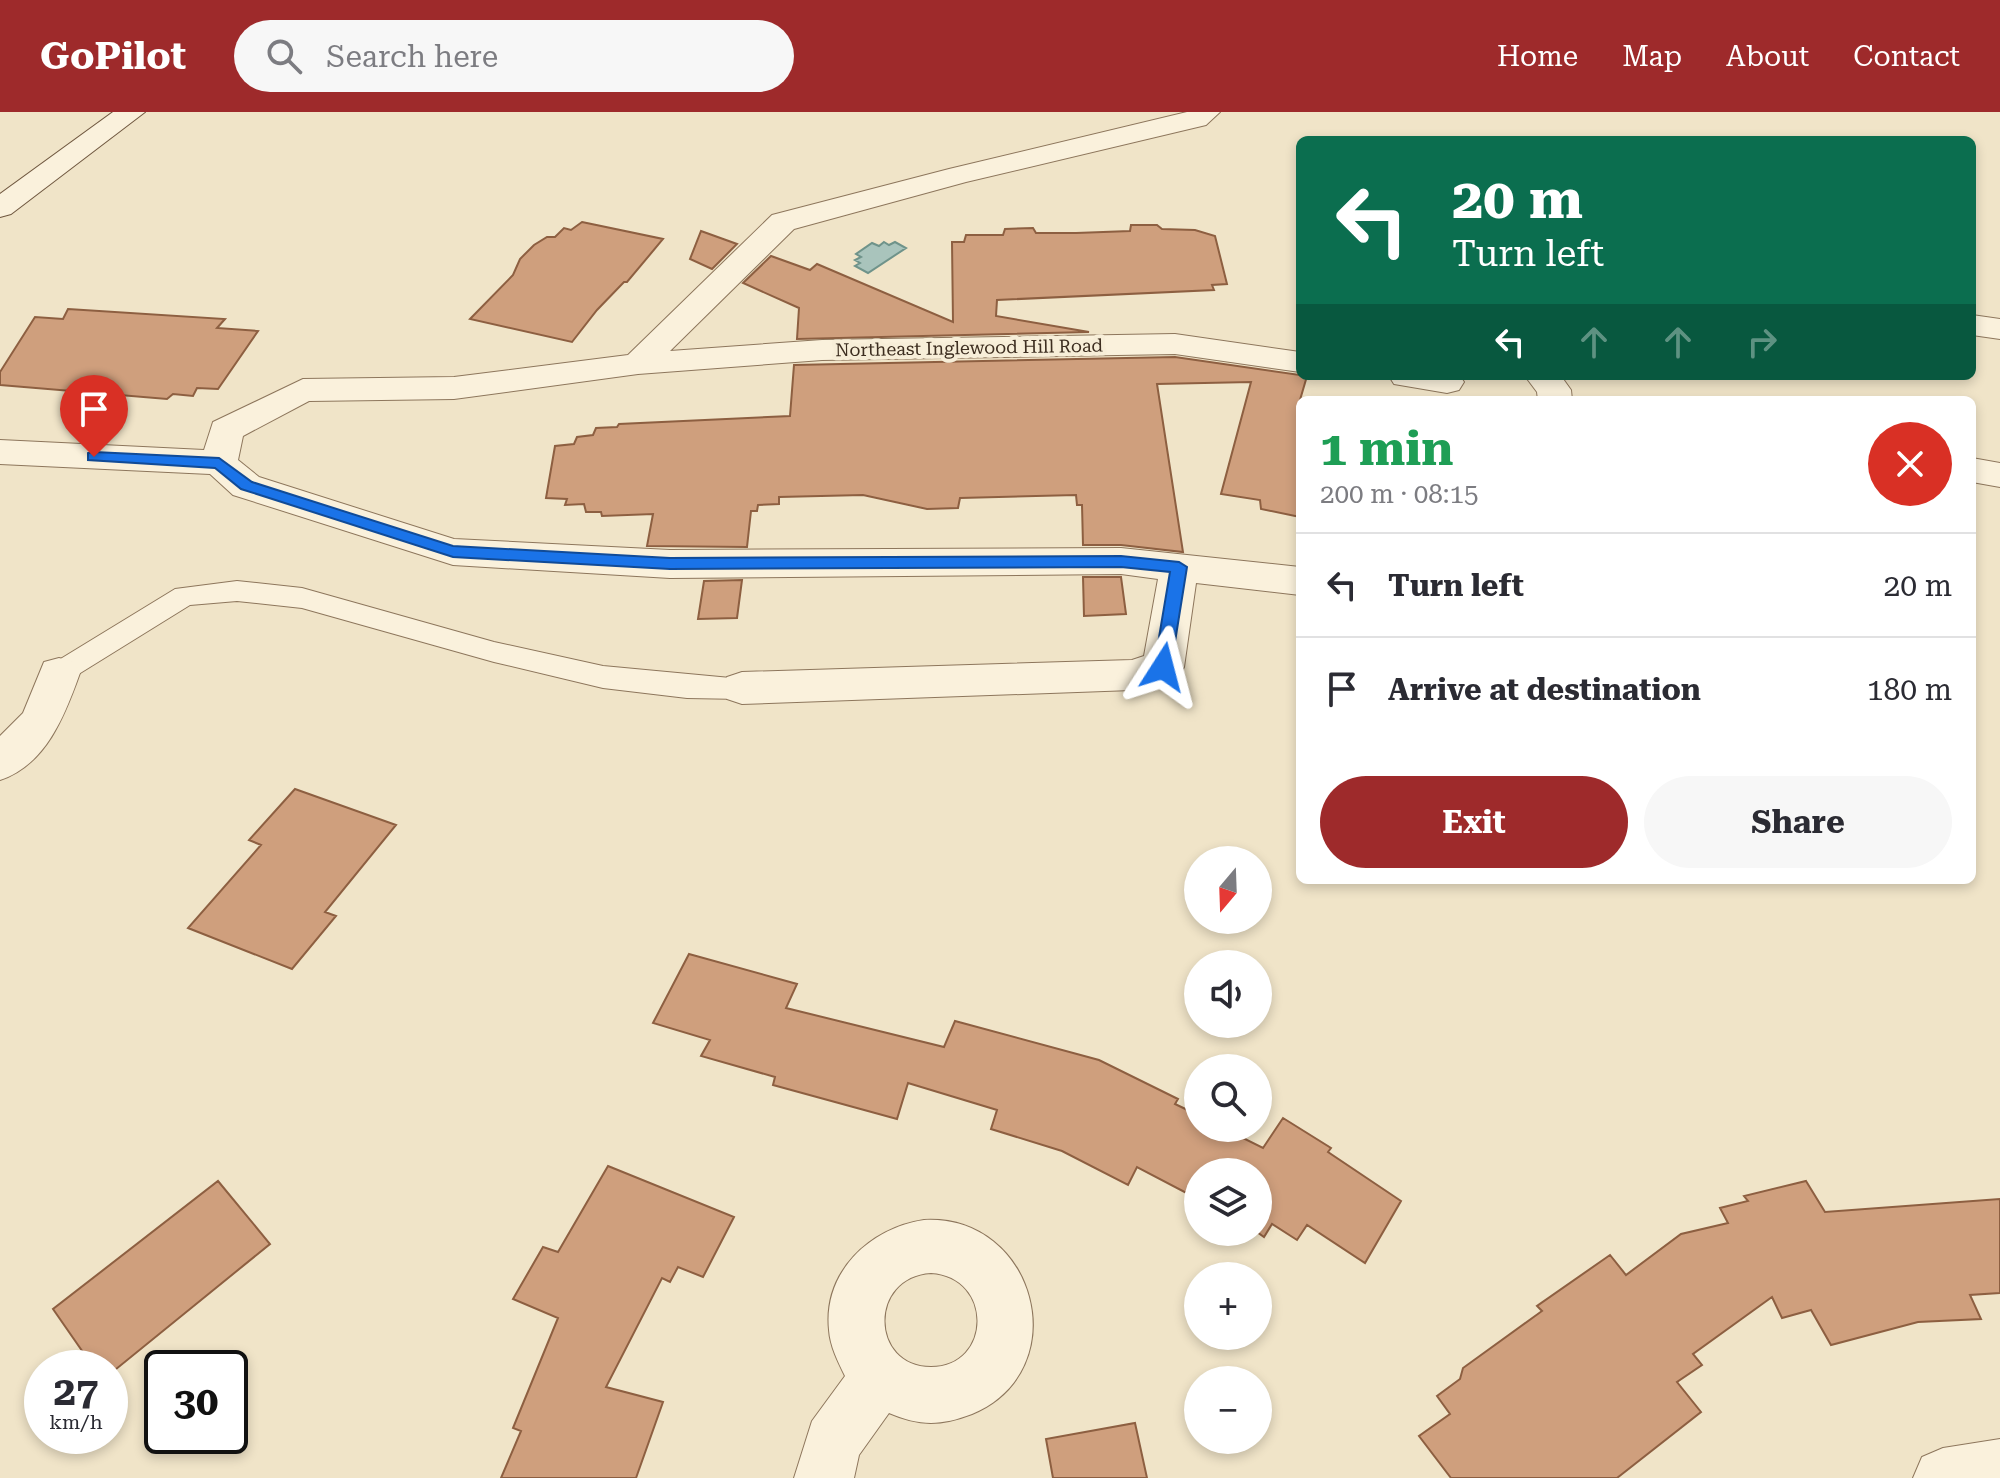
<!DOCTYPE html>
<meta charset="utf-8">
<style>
:root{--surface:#fff;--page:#f7f7f7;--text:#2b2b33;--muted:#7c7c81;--line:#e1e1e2;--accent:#9e2a2b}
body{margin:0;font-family:"Roboto Serif",serif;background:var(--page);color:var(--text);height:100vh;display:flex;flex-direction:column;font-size:30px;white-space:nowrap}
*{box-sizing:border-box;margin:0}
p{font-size:26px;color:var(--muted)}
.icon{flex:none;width:44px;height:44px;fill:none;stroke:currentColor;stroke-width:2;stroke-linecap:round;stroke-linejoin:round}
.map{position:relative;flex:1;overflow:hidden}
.side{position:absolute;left:1296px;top:284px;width:680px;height:488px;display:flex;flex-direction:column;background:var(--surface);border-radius:12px;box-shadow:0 4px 12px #0003}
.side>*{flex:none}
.guide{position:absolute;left:1296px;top:24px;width:680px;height:244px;border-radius:12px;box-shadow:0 4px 12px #0003;background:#0b6e4f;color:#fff;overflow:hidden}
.needle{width:52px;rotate:199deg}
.tools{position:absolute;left:1184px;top:734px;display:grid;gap:16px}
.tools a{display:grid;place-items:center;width:88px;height:88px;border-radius:50%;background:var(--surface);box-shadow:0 4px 12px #0003;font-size:40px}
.speed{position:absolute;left:24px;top:1238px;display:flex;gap:16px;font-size:40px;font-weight:700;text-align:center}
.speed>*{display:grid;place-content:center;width:104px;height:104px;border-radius:50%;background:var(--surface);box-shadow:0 4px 12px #0003;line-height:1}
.speed small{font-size:20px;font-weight:400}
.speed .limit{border:4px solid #111;border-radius:12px;background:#fff;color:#111}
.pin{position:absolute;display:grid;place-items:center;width:68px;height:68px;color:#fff;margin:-82px -34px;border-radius:50% 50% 50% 0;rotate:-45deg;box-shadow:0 0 8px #0007}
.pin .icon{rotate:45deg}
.me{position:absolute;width:88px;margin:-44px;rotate:9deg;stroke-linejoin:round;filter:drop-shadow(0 0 6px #0008)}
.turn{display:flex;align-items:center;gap:28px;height:168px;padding:0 24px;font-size:36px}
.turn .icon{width:104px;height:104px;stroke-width:2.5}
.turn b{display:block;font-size:56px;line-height:68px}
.lanes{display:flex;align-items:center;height:76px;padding:0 24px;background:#0003;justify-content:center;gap:40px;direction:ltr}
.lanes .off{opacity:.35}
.round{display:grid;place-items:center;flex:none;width:84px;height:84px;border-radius:42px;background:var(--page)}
.headline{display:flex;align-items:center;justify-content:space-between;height:136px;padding:0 24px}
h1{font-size:48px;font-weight:700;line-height:60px;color:#1e9e55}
.cta{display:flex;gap:16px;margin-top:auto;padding:16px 24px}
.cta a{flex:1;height:92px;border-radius:48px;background:var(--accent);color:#fff;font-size:32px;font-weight:700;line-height:92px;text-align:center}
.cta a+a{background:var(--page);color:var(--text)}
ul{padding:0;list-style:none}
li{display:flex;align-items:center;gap:24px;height:104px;padding:0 24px;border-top:2px solid var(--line)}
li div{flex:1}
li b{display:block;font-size:30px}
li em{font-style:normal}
header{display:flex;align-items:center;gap:48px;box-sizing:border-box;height:112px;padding:0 40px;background:var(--accent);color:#fff}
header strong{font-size:38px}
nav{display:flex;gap:44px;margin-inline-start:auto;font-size:28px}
.search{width:560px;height:72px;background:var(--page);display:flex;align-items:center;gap:20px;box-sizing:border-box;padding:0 28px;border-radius:44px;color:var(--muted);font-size:30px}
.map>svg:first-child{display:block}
</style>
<header>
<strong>GoPilot</strong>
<div class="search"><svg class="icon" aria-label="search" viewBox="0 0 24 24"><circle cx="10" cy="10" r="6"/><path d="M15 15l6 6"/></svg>Search here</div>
<nav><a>Home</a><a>Map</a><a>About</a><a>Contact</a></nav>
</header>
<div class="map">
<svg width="2000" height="1366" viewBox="0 0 2000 1366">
<rect width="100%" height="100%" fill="#f0e4c8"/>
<path fill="#a9c4bc" stroke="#6f938a" stroke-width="2" d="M 884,130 L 889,133 L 895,130 L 906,136 L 868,161 L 855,154 L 860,151 L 855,148 L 861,145 L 856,142 L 872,131 L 879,134 Z"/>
<path fill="#cf9f7d" stroke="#8d5f41" stroke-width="2" d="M 582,110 L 663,127 L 627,170 L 624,170 L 597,198 L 572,230 L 470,207 L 513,163 L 520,147 L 534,133 L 547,125 L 555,125 L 564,116 L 571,118 Z
M 1131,113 L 1157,113 L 1162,117 L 1195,118 L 1215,124 L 1227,172 L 1212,173 L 1214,178 L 997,188 L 996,204 L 1089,220 L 797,227 L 799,196 L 743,171 L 771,144 L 810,158 L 817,152 L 953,210 L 952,130 L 964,130 L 966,123 L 1003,123 L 1005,117 L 1033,116 L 1036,121 L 1076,121 L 1130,119 Z
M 701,119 L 737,132 L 712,157 L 690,147 Z
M 68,197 L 225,207 L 217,216 L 258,219 L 218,277 L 197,276 L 193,284 L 173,282 L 167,287 L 0,273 L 0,260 L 35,205 L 63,207 Z
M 1175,245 L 1307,264 L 1300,288 L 1300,405 L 1261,397 L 1260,388 L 1221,382 L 1251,270 L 1157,272 L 1183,440 L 1121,433 L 1083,433 L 1082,393 L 1077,393 L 1076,383 L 960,386 L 958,396 L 927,397 L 863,383 L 779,385 L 779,392 L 758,393 L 757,399 L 751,399 L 747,435 L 647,434 L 653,402 L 602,404 L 601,400 L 586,400 L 584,392 L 565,393 L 567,387 L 546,386 L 555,334 L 574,332 L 577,325 L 593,323 L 596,316 L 617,315 L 619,312 L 790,304 L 794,253 Z
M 1083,465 L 1121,465 L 1126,502 L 1084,504 Z
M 742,468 L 737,506 L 698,507 L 704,469 Z
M 295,677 L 396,713 L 325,800 L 336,804 L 292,857 L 188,816 L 261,733 L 249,728 Z
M 689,842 L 797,872 L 786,896 L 944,935 L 955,909 L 1099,948 L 1178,987 L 1175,992 L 1198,1003 L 1198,1016 L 1223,1016 L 1263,1036 L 1283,1006 L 1331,1036 L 1328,1040 L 1401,1089 L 1365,1151 L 1307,1113 L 1297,1128 L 1272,1112 L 1264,1125 L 1257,1120 L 1258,1060 L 1198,1060 L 1198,1087 L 1137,1055 L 1128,1073 L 1062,1039 L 991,1017 L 997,998 L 908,971 L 897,1007 L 773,973 L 775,965 L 701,944 L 710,928 L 653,911 Z
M 608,1054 L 734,1105 L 703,1165 L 678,1155 L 670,1170 L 662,1166 L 606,1275 L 663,1290 L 636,1366 L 501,1366 L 521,1319 L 513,1316 L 558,1206 L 513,1187 L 543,1135 L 558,1140 Z
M 218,1069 L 270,1132 L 110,1262 L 110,1256 L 94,1256 L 53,1197 Z
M 1806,1069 L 1825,1100 L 2000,1087 L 2000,1181 L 1970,1183 L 1981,1207 L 1918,1210 L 1831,1233 L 1811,1198 L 1782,1206 L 1772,1185 L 1693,1242 L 1702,1253 L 1677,1270 L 1701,1300 L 1617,1366 L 1451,1366 L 1419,1324 L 1450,1302 L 1437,1284 L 1460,1267 L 1463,1256 L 1542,1199 L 1537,1194 L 1610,1143 L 1626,1163 L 1681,1122 L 1728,1111 L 1720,1096 L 1748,1089 L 1744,1084 Z
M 1135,1311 L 1147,1366 L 1053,1366 L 1046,1327 Z"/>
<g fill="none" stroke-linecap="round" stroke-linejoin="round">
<defs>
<path id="service" d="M 237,469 L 302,476 L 494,530 L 603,554 L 752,568 L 756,576 L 752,584 L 742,587 L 687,586 L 603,576 L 494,550 L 302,496 L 237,489 L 190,493 L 69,568 L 59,571 L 49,568 L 45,561 L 49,554 L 175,477 Z"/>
<path id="minor" d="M 1187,0 L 1220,0 L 1206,13 L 966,70 L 794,117 L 670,239 L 822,228 L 1175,222 L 1300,240 L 1300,260 L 1175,242 L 822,248 L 638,262 L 454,287 L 309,289 L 243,324 L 238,348 L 259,365 L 454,427 L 670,438 L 1121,436 L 1300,455 L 1300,483 L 1196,471 L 1184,555 L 1178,566 L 1132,578 L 742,592 L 727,587 L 721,576 L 727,565 L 742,560 L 1132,548 L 1144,544 L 1158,467 L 1121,462 L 670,466 L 453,453 L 233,383 L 210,362 L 0,352 L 0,328 L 204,338 L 213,310 L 303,267 L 454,265 L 628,243 L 772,103 L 949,57 Z
M 1972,203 L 2000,207 L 2000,227 L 1972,223 Z
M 1389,264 L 1460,264 L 1464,270 L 1459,278 L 1447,281 L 1394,272 Z
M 1525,264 L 1561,264 L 1571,278 L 1572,288 L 1538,288 L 1537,280 Z
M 1972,346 L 2000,351 L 2000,375 L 1972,370 Z
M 59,546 L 74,550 L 80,561 C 65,603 46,653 0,668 L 0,624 L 23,601 L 44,550 Z
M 924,1108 C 1036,1102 1077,1258 972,1302 C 941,1314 919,1314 889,1301 L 859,1343 L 854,1366 L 794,1366 L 812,1309 L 845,1264 C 838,1250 830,1234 829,1218 C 823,1160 870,1116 924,1108 ZM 931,1161 C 994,1165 992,1255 931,1255 C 870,1255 868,1165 931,1161 Z
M 2000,1327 L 2000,1366 L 1913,1366 L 1922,1345 L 1943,1336 Z"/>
<path id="secondary" d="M 113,0 L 145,0 L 11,102 L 0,105 L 0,82 Z"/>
</defs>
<use href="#service" stroke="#8d765c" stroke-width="2"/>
<use href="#minor" stroke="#8d765c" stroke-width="2"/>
<use href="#secondary" stroke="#6f573f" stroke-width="2"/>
<use href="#service" fill="#faf1dc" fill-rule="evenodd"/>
<use href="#minor" fill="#faf1dc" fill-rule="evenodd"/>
<use href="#secondary" fill="#faf1dc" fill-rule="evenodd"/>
</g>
<path fill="#1a73e8" stroke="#114b97" stroke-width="2" d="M 94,340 L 219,346 L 252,370 L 453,434 L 670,446 L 1121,444 L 1179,450 L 1187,455 L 1171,555 L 1163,562 L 1154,555 L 1170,460 L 1121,455 L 670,457 L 453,445 L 241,377 L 215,356 L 88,348 L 88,341 Z"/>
<g text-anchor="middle" stroke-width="8" stroke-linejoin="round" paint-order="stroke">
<g font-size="18" fill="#3d2e20" stroke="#f7eed8">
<text transform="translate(969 236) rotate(-1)" y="6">Northeast Inglewood Hill Road</text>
</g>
</g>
</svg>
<div class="tools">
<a><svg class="needle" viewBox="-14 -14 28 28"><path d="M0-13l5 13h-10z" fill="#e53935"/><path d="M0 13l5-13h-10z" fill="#7c7c81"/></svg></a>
<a><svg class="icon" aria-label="sound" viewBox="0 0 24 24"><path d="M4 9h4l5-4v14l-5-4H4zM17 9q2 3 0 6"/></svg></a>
<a><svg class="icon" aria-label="search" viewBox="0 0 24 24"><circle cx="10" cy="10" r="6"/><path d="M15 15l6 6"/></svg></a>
<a><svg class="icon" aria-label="layers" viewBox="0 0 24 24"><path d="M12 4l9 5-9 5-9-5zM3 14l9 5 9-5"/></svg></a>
<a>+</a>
<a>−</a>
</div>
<div class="speed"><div>27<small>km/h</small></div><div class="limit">30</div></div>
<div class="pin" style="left:94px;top:345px;background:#d93025"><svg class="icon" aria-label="arrive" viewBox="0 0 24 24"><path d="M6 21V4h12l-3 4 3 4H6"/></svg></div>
<svg class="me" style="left:1163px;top:555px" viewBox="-20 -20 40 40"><path d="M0-17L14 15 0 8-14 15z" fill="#1a73e8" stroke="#fff" stroke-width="4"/></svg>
<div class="guide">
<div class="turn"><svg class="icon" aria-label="left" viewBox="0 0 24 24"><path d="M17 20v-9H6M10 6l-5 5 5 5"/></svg><div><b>20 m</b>Turn left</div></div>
<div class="lanes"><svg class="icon" aria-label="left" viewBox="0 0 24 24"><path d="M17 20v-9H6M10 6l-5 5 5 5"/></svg><svg class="icon off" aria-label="ahead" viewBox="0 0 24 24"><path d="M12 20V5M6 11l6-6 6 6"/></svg><svg class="icon off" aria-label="ahead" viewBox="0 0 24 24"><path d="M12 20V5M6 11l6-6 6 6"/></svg><svg class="icon off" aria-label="right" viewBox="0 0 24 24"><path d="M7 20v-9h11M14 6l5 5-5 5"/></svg></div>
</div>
<section class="side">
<div class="headline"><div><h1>1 min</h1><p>200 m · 08:15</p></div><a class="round" style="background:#d93025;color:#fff"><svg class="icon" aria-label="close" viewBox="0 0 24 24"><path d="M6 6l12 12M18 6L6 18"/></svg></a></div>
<ul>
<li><svg class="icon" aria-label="left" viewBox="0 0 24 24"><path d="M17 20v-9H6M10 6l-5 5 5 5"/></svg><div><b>Turn left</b></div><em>20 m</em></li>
<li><svg class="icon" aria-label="arrive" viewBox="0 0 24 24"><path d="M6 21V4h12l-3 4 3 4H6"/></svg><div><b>Arrive at destination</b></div><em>180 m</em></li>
</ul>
<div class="cta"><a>Exit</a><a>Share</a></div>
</section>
</div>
